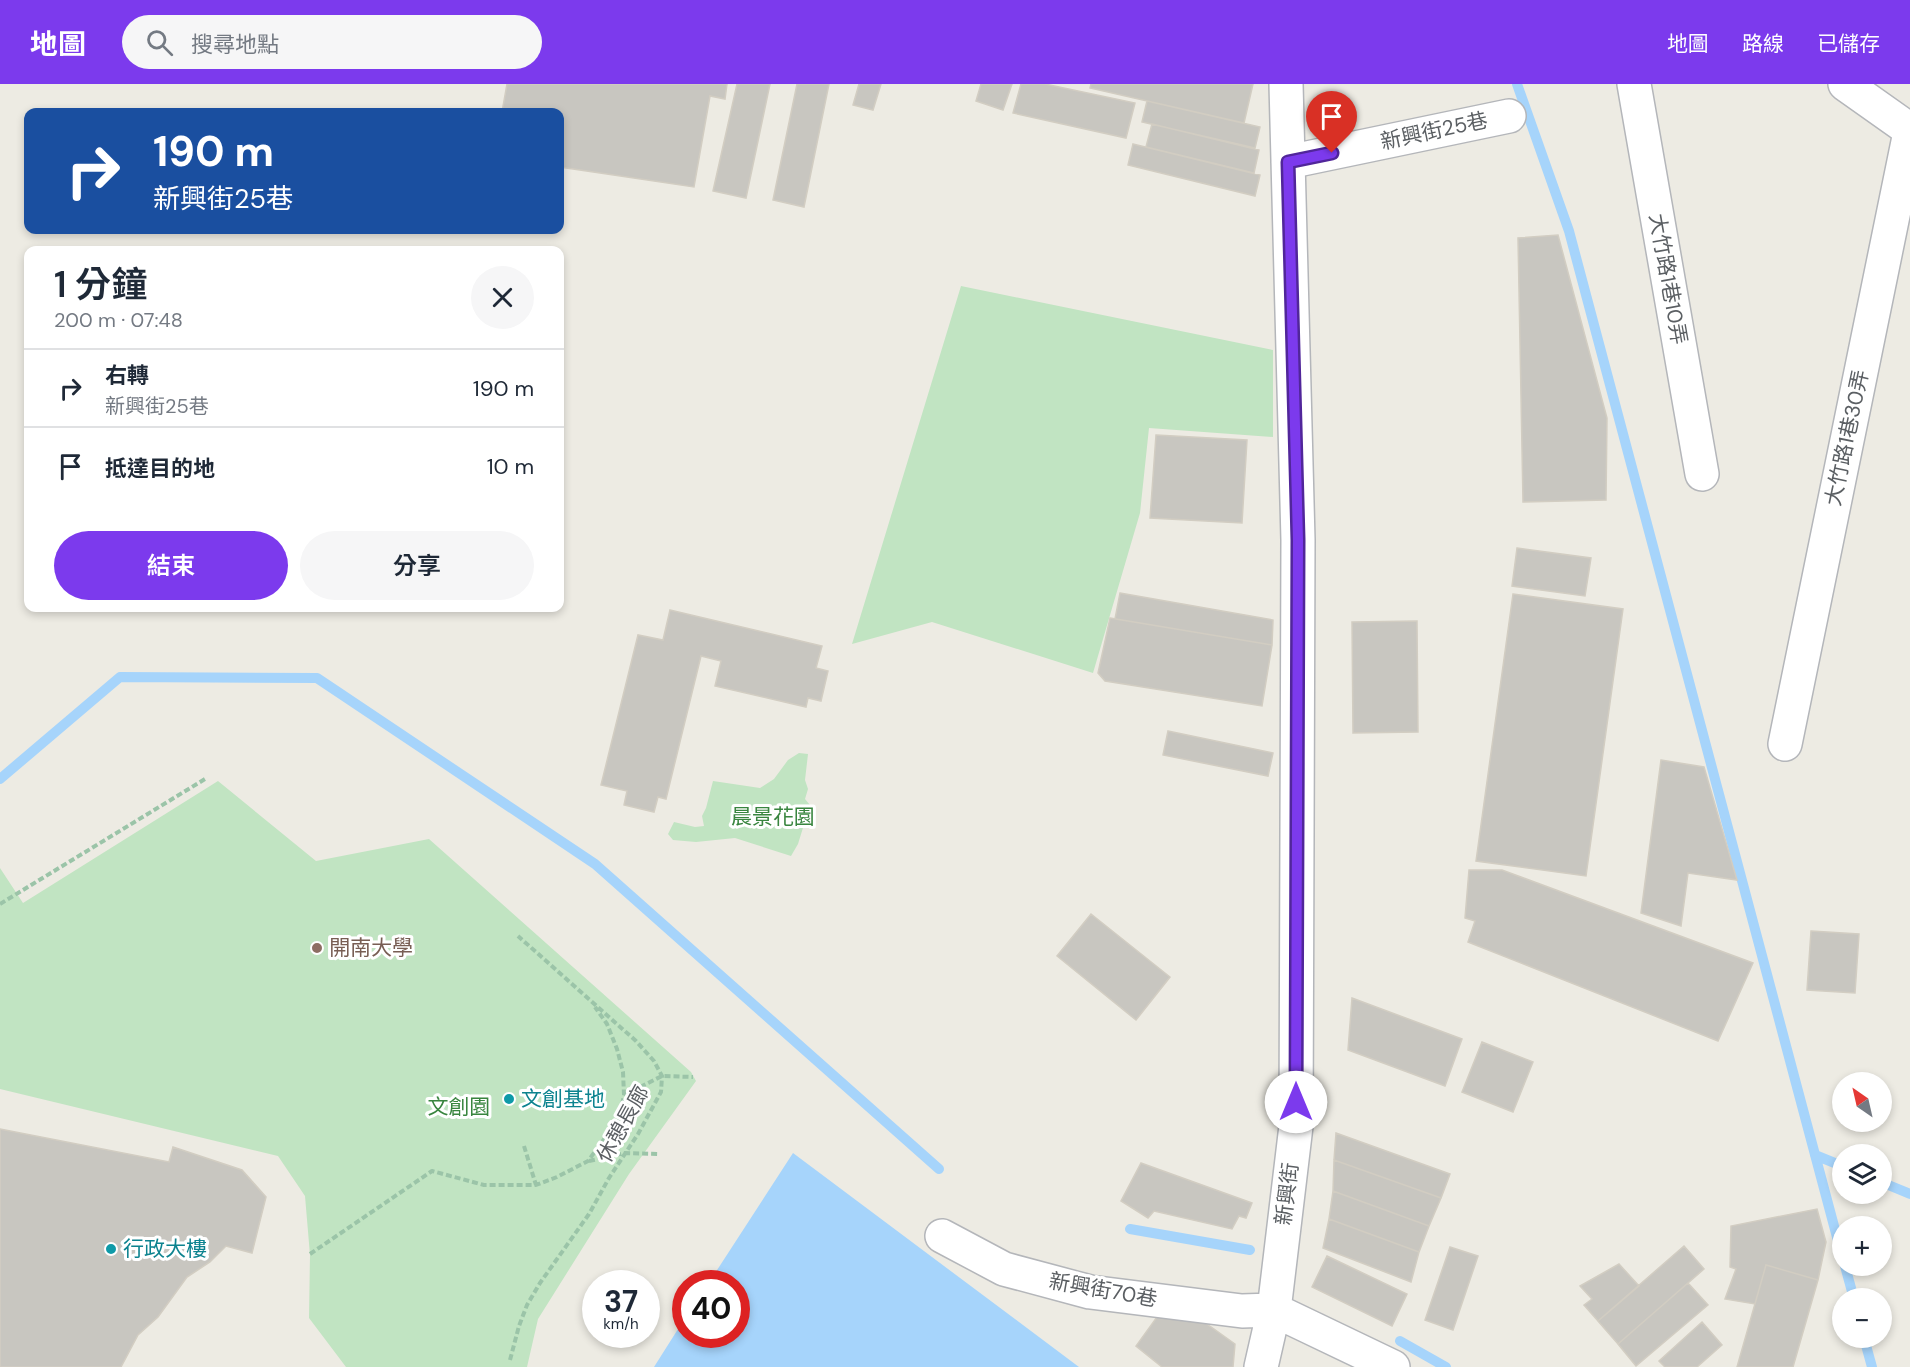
<!DOCTYPE html>
<html lang="zh-TW">
<meta charset="utf-8">
<style>
:root{--surface:#fff;--page:#f6f6f7;--text:#1f2937;--muted:#747a83;--line:#e0e1e3;--accent:#7c3aed}
body{margin:0;font-family:"DM Sans","Noto Sans TC",sans-serif;background:var(--page);color:var(--text);height:100vh;display:flex;flex-direction:column;font-size:22px;white-space:nowrap}
*{box-sizing:border-box;margin:0}
p{font-size:20px;color:var(--muted)}
.icon{flex:none;width:33px;height:33px;fill:none;stroke:currentColor;stroke-width:2;stroke-linecap:round;stroke-linejoin:round}
.map{position:relative;flex:1;overflow:hidden}
.sheet{position:absolute;left:24px;top:162px;width:540px;height:366px;display:flex;flex-direction:column;background:var(--surface);border-radius:12px;box-shadow:0 3px 9px #0003}
.sheet>*{flex:none}
.banner{position:absolute;left:24px;top:24px;width:540px;height:126px;border-radius:12px;box-shadow:0 3px 9px #0003;background:#1a4fa0;color:#fff;overflow:hidden}
.needle{width:39px;rotate:326deg}
.controls{position:absolute;left:1832px;top:988px;display:grid;gap:12px}
.controls a{display:grid;place-items:center;width:60px;height:60px;border-radius:50%;background:var(--surface);box-shadow:0 3px 9px #0003;font-size:30px}
.speed{position:absolute;left:582px;top:1186px;display:flex;gap:12px;font-size:30px;font-weight:700;text-align:center}
.speed>*{display:grid;place-content:center;width:78px;height:78px;border-radius:50%;background:var(--surface);box-shadow:0 3px 9px #0003;line-height:1}
.speed small{font-size:15px;font-weight:400}
.speed .limit{border:9px solid #d22;background:#fff;color:#111}
.pin{position:absolute;display:grid;place-items:center;width:51px;height:51px;color:#fff;margin:-62px -26px;border-radius:50% 50% 50% 0;rotate:-45deg;box-shadow:0 0 6px #0007}
.pin .icon{rotate:45deg}
.me{position:absolute;width:66px;margin:-33px;rotate:0deg;stroke-linejoin:round;filter:drop-shadow(0 0 4px #0008)}
.turn{display:flex;align-items:center;gap:21px;height:126px;padding:0 30px;font-size:27px}
.turn .icon{width:78px;height:78px;stroke-width:2.5}
.turn b{display:block;font-size:42px;line-height:51px}
.round{display:grid;place-items:center;flex:none;width:63px;height:63px;border-radius:32px;background:var(--page)}
.headline{display:flex;align-items:center;justify-content:space-between;height:102px;padding:0 30px}
h1{font-size:36px;font-weight:600;line-height:45px}
.button{display:flex;gap:12px;margin-top:auto;padding:12px 30px}
.button a{flex:1;height:69px;border-radius:36px;background:var(--accent);color:#fff;font-size:24px;font-weight:600;line-height:69px;text-align:center}
.button a+a{background:var(--page);color:var(--text)}
ul{padding:0;list-style:none}
li{display:flex;align-items:center;gap:18px;height:78px;padding:0 30px;border-top:2px solid var(--line)}
li div{flex:1}
li b{display:block;font-size:22px}
li em{font-style:normal}
header{display:flex;align-items:center;gap:36px;box-sizing:border-box;height:84px;padding:0 30px;background:var(--accent);color:#fff}
header strong{font-size:28px}
nav{display:flex;gap:33px;margin-inline-start:auto;font-size:21px}
.search{width:420px;height:54px;background:var(--page);display:flex;align-items:center;gap:15px;box-sizing:border-box;padding:0 21px;border-radius:33px;color:var(--muted);font-size:22px}
.map>svg:first-child{display:block}
</style>
<header>
<strong>地圖</strong>
<div class="search"><svg class="icon" aria-label="search" viewBox="0 0 24 24"><circle cx="10" cy="10" r="6"/><path d="M15 15l6 6"/></svg>搜尋地點</div>
<nav><a>地圖</a><a>路線</a><a>已儲存</a></nav>
</header>
<div class="map">
<svg width="1910" height="1283" viewBox="0 0 1910 1283">
<rect width="100%" height="100%" fill="#edebe3"/>
<path fill="#c1e4c2" d="M 961,202 L 1273,266 L 1273,353 L 1149,344 L 1140,429 L 1093,589 L 932,538 L 852,560 Z
M 799,669 L 808,670 L 805,696 L 808,705 L 805,715 L 810,721 L 798,760 L 791,772 L 735,754 L 696,758 L 673,756 L 668,750 L 674,738 L 695,743 L 704,742 L 702,732 L 706,724 L 713,697 L 760,704 L 774,695 L 788,676 Z
M 218,697 L 316,777 L 429,755 L 691,988 L 696,997 L 629,1090 L 538,1235 L 527,1283 L 346,1283 L 309,1234 L 310,1171 L 305,1112 L 278,1072 L 0,1005 L 0,784 L 23,819 Z"/>
<path fill="#a6d4fb" d="M 793,1069 L 1079,1283 L 654,1283 L 685,1234 L 686,1251 L 736,1251 L 736,1200 L 708,1200 Z"/>
<g fill="none" stroke-linecap="round" stroke-linejoin="round">
<path stroke="#a6d4fb" stroke-width="10" d="M 1517,0 L 1569,147 L 1842,1172
M 0,695 L 120,593 L 317,594 L 595,780 L 939,1085
M 1815,1071 L 1842,1082
M 1881,1098 L 1910,1110
M 1130,1145 L 1250,1166
M 1845,1182 L 1854,1215
M 1864,1254 L 1872,1283
M 1400,1257 L 1446,1283"/>
</g>
<path fill="#c8c6c0" stroke="#d2cdc2" stroke-width="1.5" d="M 507,0 L 727,0 L 725,15 L 710,12 L 694,103 L 560,83 L 560,28 L 502,28 Z
M 737,0 L 770,0 L 746,114 L 713,107 Z
M 797,0 L 829,0 L 804,123 L 773,116 Z
M 859,0 L 881,0 L 873,26 L 853,21 Z
M 981,0 L 1012,0 L 1003,26 L 976,17 Z
M 1021,0 L 1045,0 L 1135,19 L 1126,54 L 1013,29 Z
M 1091,0 L 1253,0 L 1244,39 L 1090,4 Z
M 1147,17 L 1260,43 L 1255,64 L 1142,38 Z
M 1152,40 L 1259,66 L 1254,89 L 1146,63 Z
M 1133,60 L 1260,91 L 1255,112 L 1128,81 Z
M 1558,151 L 1607,334 L 1606,416 L 1523,418 L 1518,154 Z
M 1156,351 L 1247,356 L 1242,439 L 1150,434 Z
M 1517,464 L 1591,474 L 1585,512 L 1512,502 Z
M 1120,509 L 1273,536 L 1272,561 L 1115,535 Z
M 1513,510 L 1623,525 L 1586,792 L 1476,777 Z
M 670,526 L 822,562 L 816,584 L 828,587 L 821,617 L 808,614 L 806,623 L 715,602 L 721,577 L 701,572 L 666,715 L 658,713 L 654,728 L 624,721 L 627,707 L 601,701 L 638,551 L 663,556 Z
M 1110,534 L 1272,561 L 1262,622 L 1105,597 L 1098,589 Z
M 1417,537 L 1418,648 L 1353,649 L 1352,538 Z
M 1168,647 L 1273,669 L 1268,692 L 1163,671 Z
M 1661,676 L 1704,683 L 1737,796 L 1688,789 L 1681,842 L 1641,829 Z
M 1469,786 L 1502,786 L 1753,879 L 1718,957 L 1468,858 L 1475,837 L 1465,834 Z
M 1091,830 L 1170,893 L 1136,936 L 1057,872 Z
M 1811,847 L 1859,850 L 1855,909 L 1807,906 Z
M 1352,914 L 1462,955 L 1445,1002 L 1348,966 Z
M 1482,958 L 1533,978 L 1513,1028 L 1462,1008 Z
M 0,1045 L 169,1078 L 173,1063 L 242,1086 L 266,1113 L 252,1169 L 226,1162 L 210,1178 L 187,1193 L 158,1233 L 138,1251 L 121,1283 L 0,1283 Z
M 1336,1049 L 1450,1090 L 1441,1114 L 1334,1076 Z
M 1334,1076 L 1441,1114 L 1429,1142 L 1333,1107 Z
M 1141,1079 L 1252,1119 L 1246,1134 L 1239,1132 L 1232,1145 L 1154,1127 L 1148,1134 L 1121,1117 Z
M 1333,1107 L 1429,1142 L 1419,1168 L 1329,1135 Z
M 1817,1125 L 1826,1158 L 1818,1196 L 1766,1181 L 1755,1220 L 1725,1215 L 1736,1185 L 1730,1183 L 1731,1142 Z
M 1329,1135 L 1419,1168 L 1411,1198 L 1323,1164 Z
M 1684,1162 L 1704,1185 L 1618,1260 L 1598,1237 Z
M 1450,1163 L 1478,1172 L 1453,1246 L 1425,1236 Z
M 1327,1172 L 1407,1210 L 1392,1242 L 1312,1203 Z
M 1619,1180 L 1639,1202 L 1598,1237 L 1584,1221 L 1592,1215 L 1580,1202 Z
M 1766,1181 L 1818,1196 L 1793,1283 L 1737,1283 Z
M 1688,1199 L 1708,1221 L 1636,1282 L 1618,1260 Z
M 1162,1226 L 1204,1238 L 1235,1260 L 1233,1283 L 1162,1283 L 1136,1262 Z
M 1702,1238 L 1722,1261 L 1697,1283 L 1665,1283 L 1659,1277 Z"/>
<g fill="none" stroke-linecap="round" stroke-linejoin="round">
<defs>
<path id="minor" d="M 1634,0 L 1702,390
M 1845,0 L 1910,46
M 1288,78 L 1509,32
M 1785,660 L 1910,48
M 942,1152 L 1004,1185 L 1090,1208 L 1242,1227 L 1274,1226 L 1393,1283
M 1261,1283 L 1274,1226 L 1296,1042 L 1298,456 L 1286,0"/>
</defs>
<use href="#minor" stroke="#b4b6ba" stroke-width="36"/>
<path stroke="#9bc4a8" stroke-width="4" stroke-dasharray="6 3" stroke-linecap="butt" d="M 0,820 L 205,695
M 624,1011 L 662,992 L 693,993
M 524,1062 L 536,1101
M 589,1077 L 625,1069 L 658,1070
M 310,1170 L 432,1087 L 484,1101 L 536,1101 L 557,1093 L 588,1077 L 619,1035 L 624,1011 L 623,988 L 617,965 L 607,940 L 595,923
M 510,1276 L 519,1242 L 527,1221 L 540,1199 L 589,1130 L 609,1094 L 638,1050 L 661,1008 L 662,992 L 654,977 L 636,957 L 518,852"/>
<use href="#minor" stroke="#fff" stroke-width="33"/>
</g>
<g fill="none" stroke-linecap="round" stroke-linejoin="round">
<defs>
<path id="route" d="M 1296,1018 L 1298,456 L 1288,78 L 1332,69"/>
</defs>
<use href="#route" stroke="#51269a" stroke-width="15"/>
<use href="#route" stroke="#7c3aed" stroke-width="10"/>
</g>
<circle fill="#8d6e63" stroke="#fff" stroke-width="2" cx="317" cy="864" r="6"/>
<g fill="#0f9aa8" stroke="#fff" stroke-width="2">
<circle cx="509" cy="1015" r="6"/>
<circle cx="111" cy="1165" r="6"/>
</g>
<g text-anchor="middle" stroke-width="6" stroke-linejoin="round" paint-order="stroke">
<g font-size="21" fill="#5b5f63" stroke="#fff">
<text transform="translate(1434 47) rotate(-12)" y="7">新興街25巷</text>
<text transform="translate(1668 195) rotate(80)" y="7">大竹路1巷10弄</text>
<text transform="translate(1847 354) rotate(-78)" y="7">大竹路1巷30弄</text>
<text transform="translate(623 1040) rotate(-61)" y="7">休憩長廊</text>
<text transform="translate(1287 1110) rotate(-83)" y="7">新興街</text>
<text transform="translate(1103 1206) rotate(10)" y="7">新興街70巷</text>
</g>
<g font-size="21" fill="#39853f" stroke="#fff">
<text x="773" y="740">晨景花園</text>
<text x="459" y="1030">文創園</text>
</g>
<g font-size="21" fill="#785e54" stroke="#fff" text-anchor="start">
<text x="329" y="871">開南大學</text>
</g>
<g font-size="21" fill="#0d838f" stroke="#fff" text-anchor="start">
<text x="521" y="1022">文創基地</text>
<text x="123" y="1172">行政大樓</text>
</g>
</g>
</svg>
<div class="controls">
<a><svg class="needle" viewBox="-14 -14 28 28"><path d="M0-13l5 13h-10z" fill="#e53935"/><path d="M0 13l5-13h-10z" fill="#747a83"/></svg></a>
<a><svg class="icon" aria-label="layers" viewBox="0 0 24 24"><path d="M12 4l9 5-9 5-9-5zM3 14l9 5 9-5"/></svg></a>
<a>+</a>
<a>−</a>
</div>
<div class="speed"><div>37<small>km/h</small></div><div class="limit">40</div></div>
<div class="pin" style="left:1332px;top:69px;background:#d93025"><svg class="icon" aria-label="arrive" viewBox="0 0 24 24"><path d="M6 21V4h12l-3 4 3 4H6"/></svg></div>
<svg class="me" style="left:1296px;top:1018px" viewBox="-20 -20 40 40"><circle r="19" fill="#fff"/><path d="M0-13L10 11 0 6-10 11z" fill="#7c3aed"/></svg>
<div class="banner">
<div class="turn"><svg class="icon" aria-label="right" viewBox="0 0 24 24"><path d="M7 20v-9h11M14 6l5 5-5 5"/></svg><div><b>190 m</b>新興街25巷</div></div>
</div>
<section class="sheet">
<div class="headline"><div><h1>1 分鐘</h1><p>200 m · 07:48</p></div><a class="round"><svg class="icon" aria-label="close" viewBox="0 0 24 24"><path d="M6 6l12 12M18 6L6 18"/></svg></a></div>
<ul>
<li><svg class="icon" aria-label="right" viewBox="0 0 24 24"><path d="M7 20v-9h11M14 6l5 5-5 5"/></svg><div><b>右轉</b><p>新興街25巷</p></div><em>190 m</em></li>
<li><svg class="icon" aria-label="arrive" viewBox="0 0 24 24"><path d="M6 21V4h12l-3 4 3 4H6"/></svg><div><b>抵達目的地</b></div><em>10 m</em></li>
</ul>
<div class="button"><a>結束</a><a>分享</a></div>
</section>
</div>
